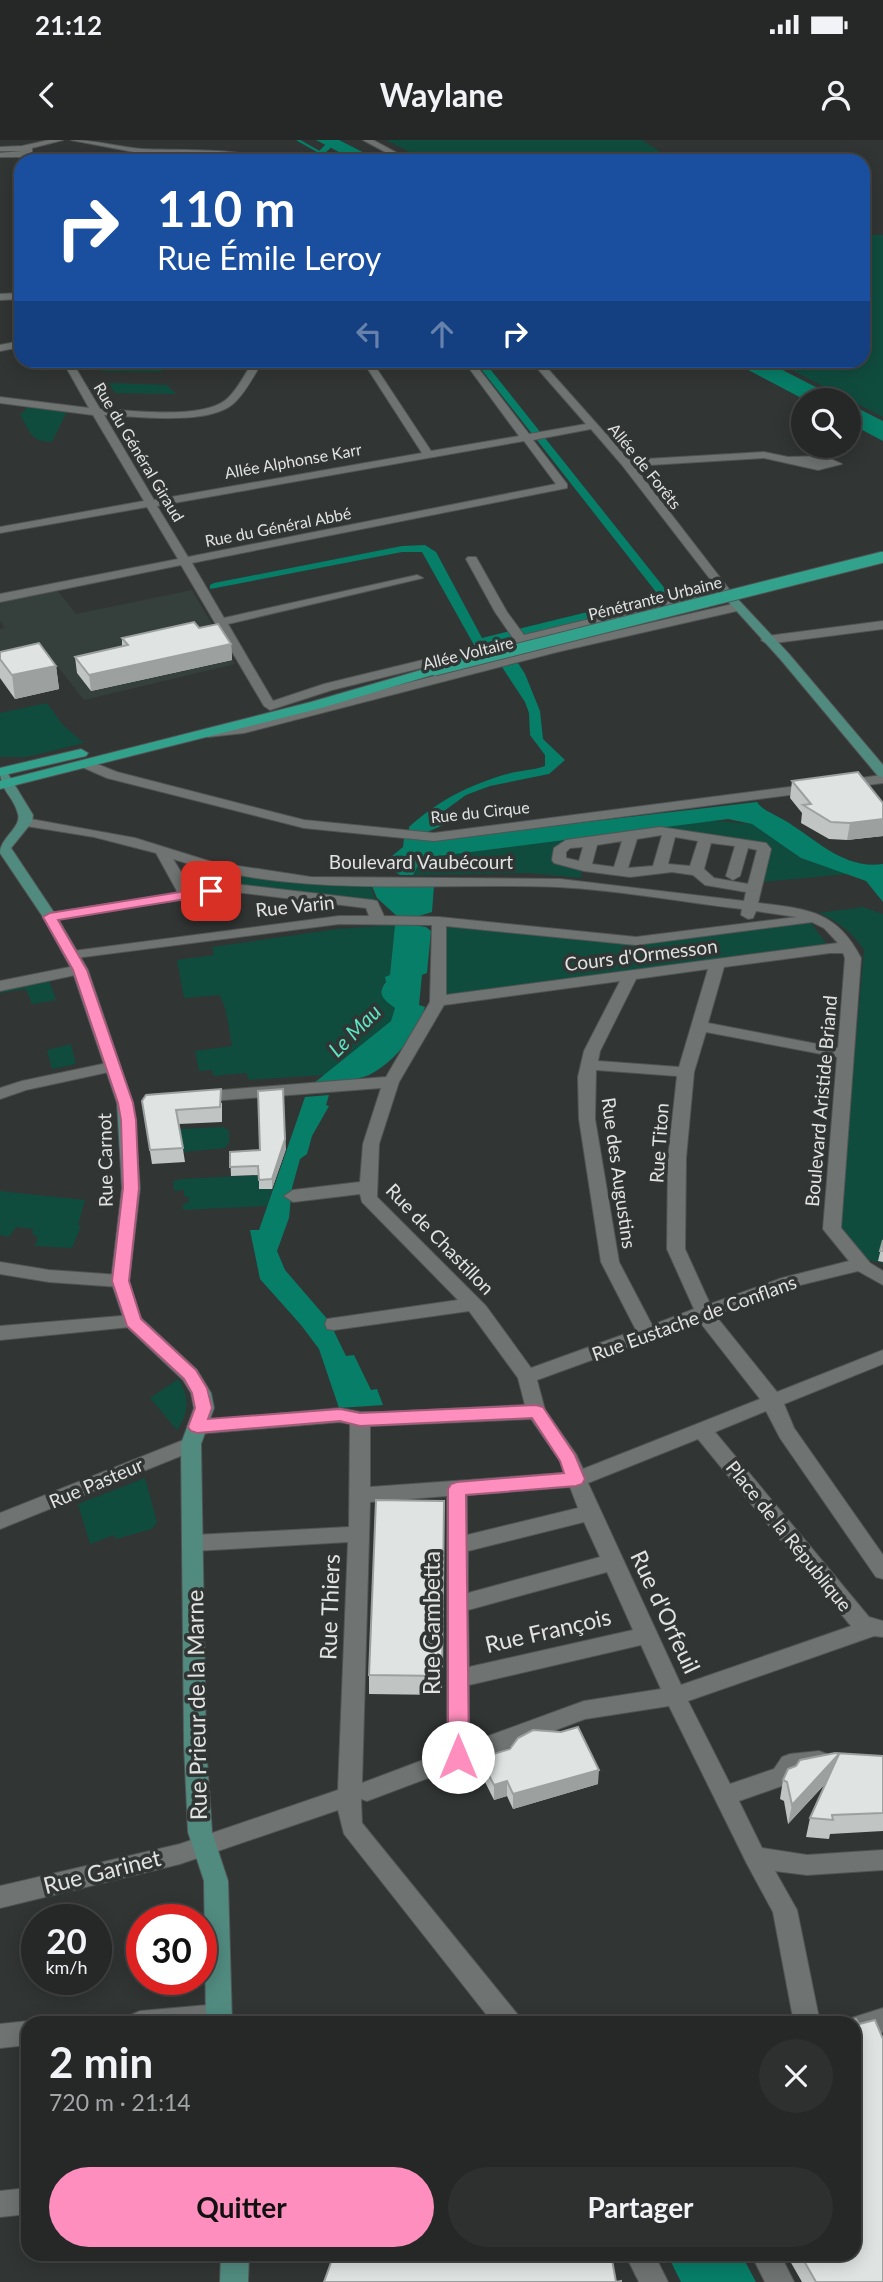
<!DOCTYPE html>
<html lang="fr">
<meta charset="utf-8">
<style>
:root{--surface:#252827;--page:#2d302f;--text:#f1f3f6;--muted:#a3a6a7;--line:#424444;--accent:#fe8ebd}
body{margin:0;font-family:Lato,sans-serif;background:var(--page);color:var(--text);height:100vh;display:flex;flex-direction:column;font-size:26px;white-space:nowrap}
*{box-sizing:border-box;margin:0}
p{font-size:23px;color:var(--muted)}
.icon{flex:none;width:38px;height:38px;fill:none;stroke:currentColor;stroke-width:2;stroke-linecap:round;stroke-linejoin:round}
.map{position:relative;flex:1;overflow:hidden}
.drawer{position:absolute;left:21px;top:1876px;width:840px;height:245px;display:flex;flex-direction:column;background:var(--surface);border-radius:21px;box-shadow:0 4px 18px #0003,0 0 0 2px var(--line)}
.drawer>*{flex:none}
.hud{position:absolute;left:14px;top:14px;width:856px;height:214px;border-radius:21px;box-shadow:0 4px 18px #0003,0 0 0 2px var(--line);background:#1a4fa0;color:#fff;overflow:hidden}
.controls{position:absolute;left:791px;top:248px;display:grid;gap:14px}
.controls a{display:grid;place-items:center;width:70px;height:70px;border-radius:50%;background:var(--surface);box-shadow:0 4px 18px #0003,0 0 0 2px var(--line);font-size:35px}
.speed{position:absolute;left:21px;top:1764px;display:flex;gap:14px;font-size:35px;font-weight:700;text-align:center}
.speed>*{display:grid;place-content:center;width:91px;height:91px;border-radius:50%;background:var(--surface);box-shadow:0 4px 18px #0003,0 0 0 2px var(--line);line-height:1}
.speed small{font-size:18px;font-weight:400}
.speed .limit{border:10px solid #d22;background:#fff;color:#111}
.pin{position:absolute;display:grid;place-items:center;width:60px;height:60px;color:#fff;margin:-30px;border-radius:14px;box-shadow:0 4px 10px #0006}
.me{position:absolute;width:77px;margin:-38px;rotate:0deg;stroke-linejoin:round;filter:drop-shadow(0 0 5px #0008)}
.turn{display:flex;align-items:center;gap:24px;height:147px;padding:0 28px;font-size:32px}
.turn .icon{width:91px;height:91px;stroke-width:2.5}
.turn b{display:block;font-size:49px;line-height:60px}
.lanes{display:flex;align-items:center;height:66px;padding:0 28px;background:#0003;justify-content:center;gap:35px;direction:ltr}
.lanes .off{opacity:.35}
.round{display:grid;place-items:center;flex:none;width:74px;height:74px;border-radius:37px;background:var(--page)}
.head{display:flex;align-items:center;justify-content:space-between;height:119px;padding:0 28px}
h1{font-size:42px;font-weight:700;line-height:52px}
.action{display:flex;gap:14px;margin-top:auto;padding:14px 28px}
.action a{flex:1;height:80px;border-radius:42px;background:var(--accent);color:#111;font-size:28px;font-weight:700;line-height:80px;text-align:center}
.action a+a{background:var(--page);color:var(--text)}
.status{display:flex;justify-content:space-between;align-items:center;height:49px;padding:0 35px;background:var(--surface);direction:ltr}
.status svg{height:19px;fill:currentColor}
header{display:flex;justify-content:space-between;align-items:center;height:91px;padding:0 28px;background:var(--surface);font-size:32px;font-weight:700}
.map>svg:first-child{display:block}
</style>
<div class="status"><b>21:12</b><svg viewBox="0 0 49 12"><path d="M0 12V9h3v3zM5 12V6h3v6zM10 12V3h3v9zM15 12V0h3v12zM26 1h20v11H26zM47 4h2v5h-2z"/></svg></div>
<header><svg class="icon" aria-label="back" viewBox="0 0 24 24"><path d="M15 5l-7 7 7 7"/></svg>Waylane<svg class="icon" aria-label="person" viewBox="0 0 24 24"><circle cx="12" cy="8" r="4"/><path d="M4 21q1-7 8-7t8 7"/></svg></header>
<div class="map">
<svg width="883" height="2142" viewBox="0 0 883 2142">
<rect width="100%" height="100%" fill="#313534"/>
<path fill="#35403c" d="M 57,450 L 76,474 L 192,450 L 235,524 L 84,560 L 55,523 L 35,527 L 0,526 L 0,489 L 5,488 L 0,481 L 0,462 Z"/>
<path fill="#104c3e" d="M 386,0 L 642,0 L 674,21 L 427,21 Z
M 863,95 L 883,95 L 883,277 L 774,221 L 863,220 Z
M 94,221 L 158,221 L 163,232 L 101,231 Z
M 109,243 L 167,245 L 176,254 L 115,253 Z
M 34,266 L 67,271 L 52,302 C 31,302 30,291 20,275 L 28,267 Z
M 47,563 L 63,585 L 84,603 L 27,617 L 0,617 L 0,573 Z
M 706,680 L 752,684 L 801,718 L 848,734 L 761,742 L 769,705 L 681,692 L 589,700 L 556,712 L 582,729 L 581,738 L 529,733 L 413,735 L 421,720 L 432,717 Z
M 234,735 L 273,740 L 370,744 L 376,762 L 233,745 Z
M 863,767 L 883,774 L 883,1123 L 864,1119 L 839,1090 L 864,810 C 852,792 839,782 819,773 Z
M 808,779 L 828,806 L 450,855 L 445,852 L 446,784 L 636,801 Z
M 395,785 L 390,835 L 381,848 L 385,860 L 395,868 L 391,881 L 324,935 L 248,940 L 247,933 L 213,936 L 212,930 L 199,931 L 195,911 L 232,906 L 226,871 L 220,855 L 184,858 L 177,820 L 214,815 L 212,807 L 337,789 Z
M 49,840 L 56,860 L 32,864 L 26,849 L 0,853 L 0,848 Z
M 71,904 L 76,924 L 52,929 L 47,910 Z
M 222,987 L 229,990 L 229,1003 L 225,1008 L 183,1012 L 178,989 Z
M 259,1035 L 272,1049 L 267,1066 L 183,1070 L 183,1064 L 189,1062 L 189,1058 L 184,1056 L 184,1050 L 174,1051 L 173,1041 L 182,1039 Z
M 0,1051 L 85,1060 L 78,1085 L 81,1086 L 72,1108 L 35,1106 L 38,1097 L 33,1095 L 33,1089 L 16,1087 L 9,1097 L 0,1095 Z
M 178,1239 C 190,1255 189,1274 177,1290 L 150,1258 Z
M 145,1338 L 157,1382 L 152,1389 L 116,1399 L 114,1395 L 90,1404 L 78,1364 Z"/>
<path fill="#077e68" d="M 316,0 L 339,0 L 380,21 L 356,21 Z
M 731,221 L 765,221 L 843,261 L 807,261 Z
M 849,264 L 883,281 L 883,301 L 849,283 Z
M 518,523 L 525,534 L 540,571 L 543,599 L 565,620 L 549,634 L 490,646 L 466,655 L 433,679 L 436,684 L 446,684 L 427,692 L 409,690 L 409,687 C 439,660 469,645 507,634 C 520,630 532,631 545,626 L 545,615 L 530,595 L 529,573 L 525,562 L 502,527 Z
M 757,662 C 763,671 775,674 784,680 C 816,699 844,730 883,724 L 883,762 L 866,741 L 801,718 L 752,684 L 728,679 L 431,717 L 421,720 L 413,735 L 400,735 L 388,727 L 394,720 L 392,716 L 403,707 L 404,698 L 434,700 Z
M 372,746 L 434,746 L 432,772 L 412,778 L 399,778 L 377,758 Z
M 399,783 L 426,787 L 431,791 L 427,833 L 422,835 L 419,865 L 425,867 C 418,892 394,923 369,935 C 353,942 331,941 314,943 L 391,881 L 395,868 C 384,860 376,854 386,842 L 385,837 L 390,835 L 395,785 Z
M 329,955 L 326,965 L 329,966 L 312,996 L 307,1014 L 300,1019 L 292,1048 L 289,1078 L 277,1111 L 285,1130 L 329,1181 L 346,1216 L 354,1215 L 371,1250 L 377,1249 L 383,1265 L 339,1268 L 319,1209 L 301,1185 L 260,1139 L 250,1090 L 259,1090 L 305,957 Z
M 667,2114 L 741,2114 L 756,2142 L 681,2142 Z"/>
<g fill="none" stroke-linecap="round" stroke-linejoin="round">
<path stroke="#077e68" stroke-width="2.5" d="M 298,0 L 321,13"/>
<path fill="#077e68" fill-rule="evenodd" d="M 328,2 L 335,4 L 325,13 L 329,21 L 321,21 L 317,13 Z
M 474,220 L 483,220 L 666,450 L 668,452 L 661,462 L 498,501 L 497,506 L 474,505 L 422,412 L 402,412 L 210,449 L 210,445 L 214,443 L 402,406 L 425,405 L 436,412 L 482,498 L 653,456 L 656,452 Z"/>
<defs>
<path id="street" d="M 49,0 L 63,0 L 32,8 L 32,12 L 21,17 L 0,17 L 0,13 L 22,11 L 0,11 L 0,7 L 22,6 Z
M 71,0 C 95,0 118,7 142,9 C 174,11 242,7 268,21 L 139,13 Z
M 363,0 L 373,0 L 412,21 L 402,21 Z
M 21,153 L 21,159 L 0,160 L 0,154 Z
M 21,201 L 21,207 L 0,211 L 0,205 Z
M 62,220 L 71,220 L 100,269 C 131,270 207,281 229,257 C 239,247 246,232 254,220 L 263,220 C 255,234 247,250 236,261 C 212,287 137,276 104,275 L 154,360 L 422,313 L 362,220 L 371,220 L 431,311 L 519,296 L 463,220 L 472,220 L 529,294 L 586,284 L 530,220 L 540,220 L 629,320 L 764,312 L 788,317 L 824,316 L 842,324 L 818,330 L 764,318 L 634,326 L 732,453 L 732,457 L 724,457 L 721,454 L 332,550 L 270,570 L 264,566 L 181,425 L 0,462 L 0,454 L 178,419 L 147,367 L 0,393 L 0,387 L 144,361 L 93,275 L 0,263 L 0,257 L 89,268 ZM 591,289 L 622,325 L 717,448 L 524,495 L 507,472 L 476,417 L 468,417 L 466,419 L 495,472 L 513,498 L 324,544 L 273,561 L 228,484 L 423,438 L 417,435 L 224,478 L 192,423 L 567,348 L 567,344 L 533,300 ZM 524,301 L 556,344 L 188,417 L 157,366 Z
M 737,463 L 743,467 L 741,470 L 557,512 L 244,593 L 208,597 L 201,593 L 208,589 L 244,585 L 555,505 Z
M 883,481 L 883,489 L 767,504 L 761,500 L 767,496 Z
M 87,620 L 117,632 L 304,680 L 434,693 L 813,644 L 820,648 L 813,652 L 434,701 L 304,688 L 107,638 L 82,627 L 80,624 Z
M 883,635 L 883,643 L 845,648 L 838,644 L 845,640 Z
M 25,678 L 135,698 L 212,722 L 311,737 L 560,739 L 744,761 L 746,752 L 705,745 L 693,735 L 672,732 L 630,737 L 584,731 L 554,723 L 552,720 L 554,708 L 566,700 L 660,687 L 766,703 L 771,709 L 758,763 C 808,769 837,771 861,818 L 841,1088 L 870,1123 L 883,1131 L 883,1145 L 858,1131 L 792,1147 L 715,1175 L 777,1252 L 883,1210 L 883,1224 L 784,1264 L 794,1288 L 883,1415 L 883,1439 L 876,1437 L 780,1298 L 766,1271 L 715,1292 L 869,1477 L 883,1481 L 883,1497 L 874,1496 L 688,1561 L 730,1644 L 774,1629 L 782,1617 L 790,1614 L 819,1611 L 827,1614 L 830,1621 L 827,1628 L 797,1633 L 790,1643 L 739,1661 L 762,1708 L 807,1715 L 883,1710 L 883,1730 L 807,1735 L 775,1731 L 797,1770 L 820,1883 L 794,1883 L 773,1772 L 747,1724 L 669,1566 L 585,1579 L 375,1658 L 367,1661 L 361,1659 L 362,1683 L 518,1875 L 522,1883 L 493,1883 L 344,1694 L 338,1670 L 180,1724 L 0,1768 L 0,1746 L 180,1704 L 338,1650 L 348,1402 L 194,1411 L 187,1409 L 184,1403 L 187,1397 L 194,1395 L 349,1387 L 350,1284 L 340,1282 L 197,1294 L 190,1292 L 187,1287 L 190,1282 L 340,1268 L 360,1272 L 383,1272 L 525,1265 L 518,1238 L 469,1171 L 334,1190 L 327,1189 L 325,1184 L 327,1179 L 334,1178 L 458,1160 L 362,1062 L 360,1054 L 293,1062 L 284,1056 L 293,1050 L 360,1042 L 363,1004 L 381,948 L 198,962 L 190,957 L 198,952 L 386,937 L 430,862 L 432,785 L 339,784 L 68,819 L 65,816 L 73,811 L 339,776 L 369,776 L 366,768 L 235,752 L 45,780 L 43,777 L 50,773 L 178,753 L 156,713 L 94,697 L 20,685 L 20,679 ZM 662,695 L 653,726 L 628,728 L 637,699 ZM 675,697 L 698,701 L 690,726 L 668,724 ZM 622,701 L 614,727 L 592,724 L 597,705 ZM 711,703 L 735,706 L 726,736 L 733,740 L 740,736 L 748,708 L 757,710 L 748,744 L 714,738 L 704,729 ZM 583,707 L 579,721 L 566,718 L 566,712 L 570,708 ZM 173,719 C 297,759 429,742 558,747 C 619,750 681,762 742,769 L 741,775 L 748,779 L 753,778 L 756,771 L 797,777 L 636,797 L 439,777 L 384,776 L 377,761 L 372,760 L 235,744 L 192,750 ZM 812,782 L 824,788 L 838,803 L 446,855 L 446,786 L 636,805 ZM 830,813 L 843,813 L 845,818 L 838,908 L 708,883 L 724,827 ZM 708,829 L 679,927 L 598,921 L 600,911 L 636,839 ZM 620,841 L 584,911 L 578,937 L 579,979 L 601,1122 L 636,1190 L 531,1228 L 486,1166 L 377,1057 L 379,1004 L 399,942 L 444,865 ZM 706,892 L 837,917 L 823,1089 L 849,1121 L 782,1138 L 710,1164 L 685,1109 L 686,1018 L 694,932 ZM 596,930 L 677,936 L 668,1018 L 667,1109 L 694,1169 L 652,1185 L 619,1122 L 595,979 ZM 699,1181 L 760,1259 L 583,1329 L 576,1314 L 545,1270 L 537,1240 ZM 531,1279 L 560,1321 L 565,1333 L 370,1347 L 370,1286 ZM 698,1299 L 851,1486 L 681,1545 L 588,1343 ZM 570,1347 L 578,1368 L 467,1395 L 467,1355 ZM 447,1356 L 447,1611 L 362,1643 L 370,1362 ZM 584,1382 L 600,1417 L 468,1453 L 468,1411 ZM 607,1432 L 633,1490 L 469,1527 L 468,1470 ZM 641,1505 L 661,1549 L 584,1561 L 469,1603 L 469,1545 Z
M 80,825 L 88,830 L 85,833 L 0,851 L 0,841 Z
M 112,922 L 120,927 L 118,930 L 26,950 L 0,959 L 0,948 L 22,941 Z
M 0,1122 L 49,1130 L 120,1135 L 126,1137 L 129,1141 L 126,1145 L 120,1147 L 49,1142 L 0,1134 Z
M 133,1175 L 140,1176 L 142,1181 L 140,1186 L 0,1200 L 0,1186 Z
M 191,1297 L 198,1299 L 201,1304 L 198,1309 L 0,1389 L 0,1373 Z
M 219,1864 L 228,1868 L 231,1876 L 228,1883 L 127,1883 L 131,1875 L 140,1871 Z
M 883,1868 L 883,1892 L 854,1900 L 854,1883 L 844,1883 L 845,1880 Z
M 28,1881 L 33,1883 L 28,1883 L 28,1905 L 0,1908 L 0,1884 Z
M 28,2048 L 28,2074 L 0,2077 L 0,2051 Z
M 625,2114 L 654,2114 L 668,2142 L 639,2142 Z
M 751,2114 L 780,2114 L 794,2142 L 765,2142 Z"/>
<path id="secondary" d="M 724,453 L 732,453 L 789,514 L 883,625 L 883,637 L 878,636 L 781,520 L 724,457 Z
M 0,628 L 5,629 L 33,675 L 32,682 L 11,708 L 57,777 L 88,830 L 133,963 L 140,1048 L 129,1141 L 141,1178 L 197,1230 L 211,1253 L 214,1268 L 201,1304 L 206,1605 L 212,1692 L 228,1741 L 232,1883 L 206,1883 L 204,1741 L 188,1692 L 184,1605 L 181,1304 L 194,1268 L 191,1253 L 183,1240 L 126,1186 L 111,1141 L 122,1048 L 117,963 L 72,830 L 43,777 L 0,713 C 0,698 22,687 18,674 C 13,654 0,653 0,628 Z
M 221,2114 L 249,2114 L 248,2142 L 220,2142 Z"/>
<path id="primary" d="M 435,526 L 441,530 L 439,533 L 321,568 L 0,649 L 0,641 L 311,562 Z
M 81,609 L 88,613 L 86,616 L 0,636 L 0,628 Z"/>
</defs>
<use href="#street" stroke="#515453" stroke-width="2"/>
<use href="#secondary" stroke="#515453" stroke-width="2"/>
<use href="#primary" stroke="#515453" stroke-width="2"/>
<use href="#street" fill="#6f7472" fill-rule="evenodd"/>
<use href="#secondary" fill="#518b80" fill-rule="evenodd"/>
<use href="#primary" fill="#32a28d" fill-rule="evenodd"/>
<defs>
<path id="primary-bridge" d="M 435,530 L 883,417"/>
</defs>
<use href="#primary-bridge" stroke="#515453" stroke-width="13" stroke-linecap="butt"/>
<use href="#primary-bridge" stroke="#32a28d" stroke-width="11"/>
</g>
<path fill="#c0c4c2" d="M 199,488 L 231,504 L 232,520 L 91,551 L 77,533 L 75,517 L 122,507 L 122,498 Z
M 0,512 L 56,526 L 59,549 L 15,559 L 0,538 Z
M 792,641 L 883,663 L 883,696 L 847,700 L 829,699 L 801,683 L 802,673 L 790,658 Z
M 142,961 L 222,963 L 222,982 L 179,984 L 185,1022 L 152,1024 Z
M 286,1009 L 272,1049 L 259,1049 L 259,1035 L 231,1036 L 230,1012 Z
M 883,1100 L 883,1122 L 878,1121 Z
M 444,1361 L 442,1555 L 369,1554 L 369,1535 Z
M 883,1616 L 883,1691 L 830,1694 L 829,1699 L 806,1697 L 810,1678 L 826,1643 L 788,1684 L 784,1661 L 780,1659 L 783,1640 Z
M 480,1618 L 598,1644 L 513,1669 L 507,1656 L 494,1660 L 480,1632 Z
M 856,1879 L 883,2142 L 802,2142 L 786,2114 L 854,2114 Z"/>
<path fill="#9ca09e" d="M 231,504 L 232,520 L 91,551 L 89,535 Z
M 56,526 L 59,549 L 15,559 L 12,535 Z
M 883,679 L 883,696 L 847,700 L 850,683 Z
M 283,949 L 286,1009 L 272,1049 L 272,1039 Z
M 839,1614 L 835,1633 L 788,1684 L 792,1665 Z
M 599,1630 L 598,1644 L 513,1669 L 513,1654 Z
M 507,1641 L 507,1656 L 494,1660 L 494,1645 Z"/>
<path fill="#dfe4e2" stroke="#9ca09e" stroke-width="2" d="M 194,482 L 199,488 L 218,484 L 231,504 L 89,535 L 75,517 L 128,505 L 122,498 Z
M 39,503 L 56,526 L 12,535 L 0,519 L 0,512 Z
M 858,632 L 883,663 L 883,679 L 850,683 L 831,682 L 803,665 L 811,664 L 792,641 Z
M 221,949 L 220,967 L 176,970 L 183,1008 L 150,1010 L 142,961 L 146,955 Z
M 283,949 L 285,999 L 272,1039 L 259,1040 L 258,1026 L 230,1027 L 230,1012 L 260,1010 L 258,951 Z
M 883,1100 L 883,1111 L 880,1111 Z
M 376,1360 L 444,1361 L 442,1536 L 369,1535 Z
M 578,1587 L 599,1630 L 513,1654 L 507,1641 L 494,1645 L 480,1618 L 510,1609 L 518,1598 L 533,1590 L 561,1592 Z
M 835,1613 L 883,1616 L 883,1673 L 832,1675 L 833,1680 L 810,1678 L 839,1614 L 792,1665 L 787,1642 L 783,1640 L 788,1629 L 796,1626 L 800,1620 Z
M 856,1879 L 859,1884 L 875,1880 L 883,1899 L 883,2142 L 816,2142 L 800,2114 L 854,2114 L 854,1883 L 847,1882 Z
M 337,2114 L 611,2114 L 616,2142 L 621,2141 L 621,2142 L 324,2142 L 332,2120 Z"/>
<path fill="#fe8ebd" stroke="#a55c7b" stroke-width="2" d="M 211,747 L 216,748 L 216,754 L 58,780 L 87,830 L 133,963 L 136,980 L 139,1048 L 129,1141 L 141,1179 L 196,1230 L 207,1248 L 212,1268 L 208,1279 L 340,1269 L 360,1273 L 383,1272 L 536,1265 L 543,1267 L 575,1315 L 585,1339 L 582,1344 L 576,1346 L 466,1355 L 469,1617 L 466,1623 L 458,1626 L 451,1623 L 448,1617 L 448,1349 L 451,1344 L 457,1342 L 564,1333 L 560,1321 L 532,1278 L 383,1285 L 360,1286 L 340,1281 L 197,1293 L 191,1291 L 188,1287 L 195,1268 L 192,1253 L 184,1239 L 127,1186 L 112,1141 L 123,1048 L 121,980 L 118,963 L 73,830 L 43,777 L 50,773 Z"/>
<g text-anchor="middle" stroke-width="7" stroke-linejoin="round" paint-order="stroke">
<g font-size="16" fill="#e1e3e2" stroke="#313534">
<text transform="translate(139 312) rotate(59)" y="6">Rue du Général Giraud</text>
<text transform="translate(293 321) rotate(-10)" y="6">Allée Alphonse Karr</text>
<text transform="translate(645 326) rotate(51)" y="6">Allée de Forêts</text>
<text transform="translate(278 387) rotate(-11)" y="6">Rue du Général Abbé</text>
<text transform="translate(655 458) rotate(-14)" y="6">Pénétrante Urbaine</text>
<text transform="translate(468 513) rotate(-14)" y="6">Allée Voltaire</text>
<text transform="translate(480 672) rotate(-6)" y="6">Rue du Cirque</text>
</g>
<g font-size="19" fill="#e1e3e2" stroke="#313534">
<text x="421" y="729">Boulevard Vaubécourt</text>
<text transform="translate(295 766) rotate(-6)" y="7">Rue Varin</text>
<text transform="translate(641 815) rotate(-7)" y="7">Cours d'Ormesson</text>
<text transform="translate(821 961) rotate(-85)" y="7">Boulevard Aristide Briand</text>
<text transform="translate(659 1003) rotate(-86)" y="7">Rue Titon</text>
<text transform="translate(105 1020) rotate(-91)" y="7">Rue Carnot</text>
<text transform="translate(619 1033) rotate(82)" y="7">Rue des Augustins</text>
<text transform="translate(440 1099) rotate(46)" y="7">Rue de Chastillon</text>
<text transform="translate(694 1178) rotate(-20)" y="7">Rue Eustache de Conflans</text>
<text transform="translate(96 1343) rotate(-23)" y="7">Rue Pasteur</text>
<text transform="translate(789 1396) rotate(51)" y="7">Place de la République</text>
</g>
<g font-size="21" font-style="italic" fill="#5de6c5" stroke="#313534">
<text transform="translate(355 891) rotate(-45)" y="7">Le Mau</text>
</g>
<g font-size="23" fill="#e1e3e2" stroke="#313534">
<text transform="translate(330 1467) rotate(-88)" y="8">Rue Thiers</text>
<text transform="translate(665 1472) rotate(65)" y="8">Rue d'Orfeuil</text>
<text transform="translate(432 1483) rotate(-90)" y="8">Rue Gambetta</text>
<text transform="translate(548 1491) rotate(-13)" y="8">Rue François</text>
<text transform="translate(197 1565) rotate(-91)" y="8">Rue Prieur de la Marne</text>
<text transform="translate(102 1732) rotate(-14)" y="8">Rue Garinet</text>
</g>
</g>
</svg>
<div class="controls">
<a><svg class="icon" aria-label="search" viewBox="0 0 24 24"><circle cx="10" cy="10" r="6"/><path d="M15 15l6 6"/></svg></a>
</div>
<div class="speed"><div>20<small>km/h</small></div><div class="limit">30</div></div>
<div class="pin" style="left:211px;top:751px;background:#d93025"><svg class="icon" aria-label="arrive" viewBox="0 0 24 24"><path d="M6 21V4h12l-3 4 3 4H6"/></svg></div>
<svg class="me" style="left:458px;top:1617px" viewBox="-20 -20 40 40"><circle r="19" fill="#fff"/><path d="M0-13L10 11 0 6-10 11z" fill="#fe8ebd"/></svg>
<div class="hud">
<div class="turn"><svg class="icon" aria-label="right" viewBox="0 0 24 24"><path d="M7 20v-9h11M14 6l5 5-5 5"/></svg><div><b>110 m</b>Rue Émile Leroy</div></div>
<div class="lanes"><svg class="icon off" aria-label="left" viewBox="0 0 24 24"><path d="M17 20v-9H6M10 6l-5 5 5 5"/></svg><svg class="icon off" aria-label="ahead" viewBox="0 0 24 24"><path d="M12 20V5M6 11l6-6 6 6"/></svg><svg class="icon" aria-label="right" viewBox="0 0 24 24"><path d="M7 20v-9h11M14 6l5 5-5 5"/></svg></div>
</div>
<section class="drawer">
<div class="head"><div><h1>2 min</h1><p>720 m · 21:14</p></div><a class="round"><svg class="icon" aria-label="close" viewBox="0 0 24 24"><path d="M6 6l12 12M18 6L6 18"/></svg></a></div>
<div class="action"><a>Quitter</a><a>Partager</a></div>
</section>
</div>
